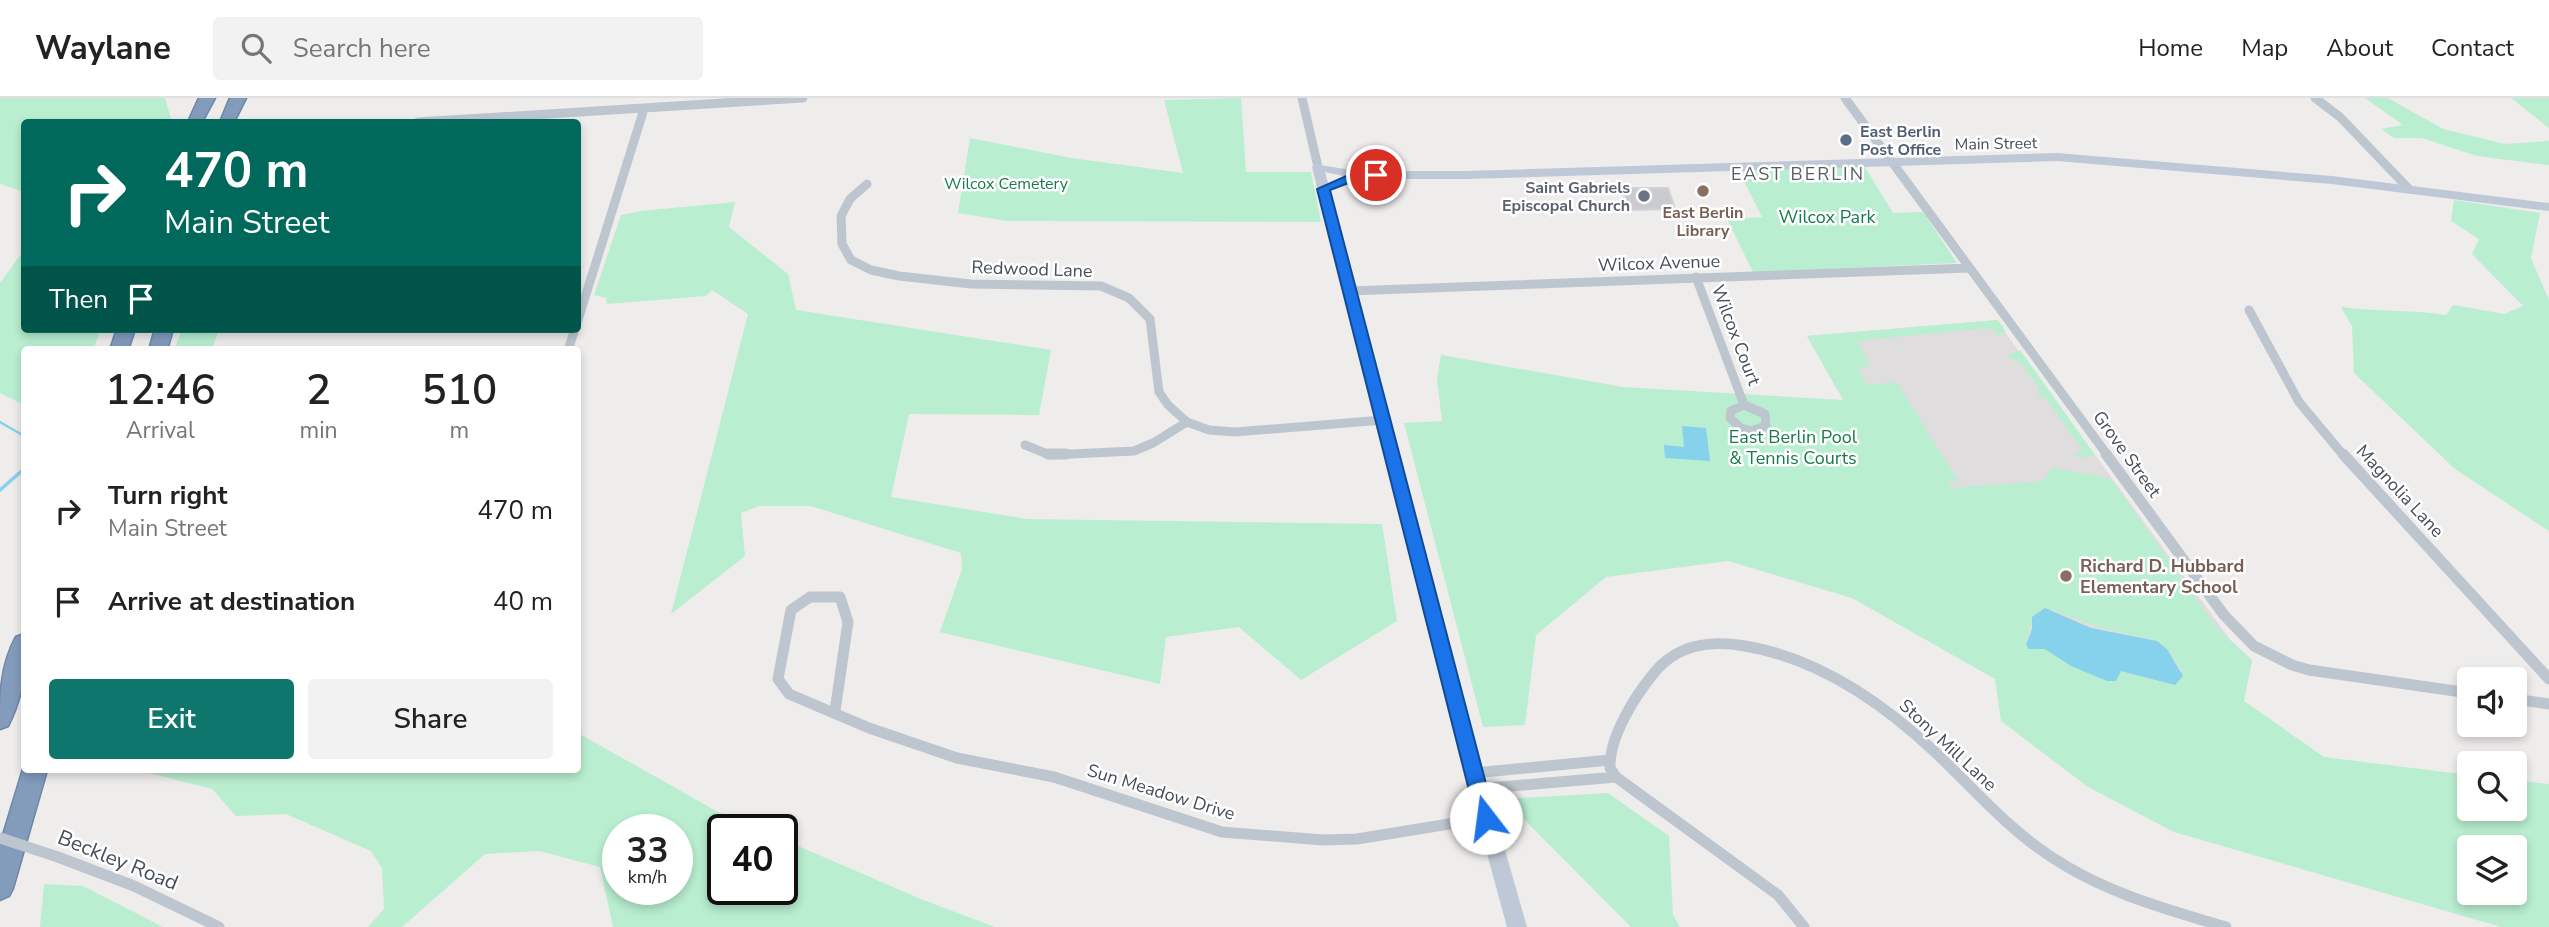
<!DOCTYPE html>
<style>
:root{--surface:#fff;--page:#f2f2f2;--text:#222;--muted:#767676;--line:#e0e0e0;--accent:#0f766e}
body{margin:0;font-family:"Nunito Sans",sans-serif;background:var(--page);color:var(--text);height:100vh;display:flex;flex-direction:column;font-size:26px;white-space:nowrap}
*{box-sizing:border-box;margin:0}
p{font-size:23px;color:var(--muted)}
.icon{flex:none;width:38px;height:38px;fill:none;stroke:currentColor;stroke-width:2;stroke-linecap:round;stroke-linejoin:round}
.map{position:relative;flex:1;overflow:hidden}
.drawer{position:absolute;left:21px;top:248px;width:560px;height:427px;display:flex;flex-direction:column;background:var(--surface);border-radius:7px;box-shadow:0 4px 10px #0003}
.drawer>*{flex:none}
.hud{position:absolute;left:21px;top:21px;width:560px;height:214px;border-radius:7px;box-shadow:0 4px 10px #0003;background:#00695c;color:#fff;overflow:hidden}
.buttons{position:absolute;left:2457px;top:569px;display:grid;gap:14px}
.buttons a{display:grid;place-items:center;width:70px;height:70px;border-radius:7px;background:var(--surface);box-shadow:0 4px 10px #0003;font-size:35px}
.speed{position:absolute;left:602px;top:716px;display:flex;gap:14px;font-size:35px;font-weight:700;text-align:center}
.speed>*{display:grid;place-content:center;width:91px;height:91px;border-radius:50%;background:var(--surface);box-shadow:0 4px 10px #0003;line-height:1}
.speed small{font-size:18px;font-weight:400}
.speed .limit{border:4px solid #111;border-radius:10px;background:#fff;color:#111}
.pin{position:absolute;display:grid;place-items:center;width:60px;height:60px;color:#fff;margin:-30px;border:4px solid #fff;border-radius:50%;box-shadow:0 2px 7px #0007}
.me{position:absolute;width:77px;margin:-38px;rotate:345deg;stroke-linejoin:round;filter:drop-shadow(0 0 5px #0008)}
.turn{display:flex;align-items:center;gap:24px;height:147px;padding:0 28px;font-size:32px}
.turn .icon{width:91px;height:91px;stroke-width:2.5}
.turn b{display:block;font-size:49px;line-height:60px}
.then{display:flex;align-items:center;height:66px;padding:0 28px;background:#0003;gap:14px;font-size:26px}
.eta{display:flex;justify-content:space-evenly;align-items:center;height:119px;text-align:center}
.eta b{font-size:42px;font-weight:600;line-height:49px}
.action{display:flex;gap:14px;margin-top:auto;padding:14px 28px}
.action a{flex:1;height:80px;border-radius:7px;background:var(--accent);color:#fff;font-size:28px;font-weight:600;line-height:80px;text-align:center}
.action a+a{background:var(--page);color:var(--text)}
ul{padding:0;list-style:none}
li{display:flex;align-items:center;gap:21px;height:91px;padding:0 28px}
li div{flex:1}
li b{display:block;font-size:26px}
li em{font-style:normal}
header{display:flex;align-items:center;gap:42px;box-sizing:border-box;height:98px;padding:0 35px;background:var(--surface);border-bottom:2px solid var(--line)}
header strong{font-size:33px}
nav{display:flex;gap:38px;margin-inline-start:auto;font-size:24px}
.search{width:490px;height:63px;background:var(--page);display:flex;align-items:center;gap:18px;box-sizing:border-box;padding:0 24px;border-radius:7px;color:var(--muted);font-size:26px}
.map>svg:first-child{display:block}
</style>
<header>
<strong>Waylane</strong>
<div class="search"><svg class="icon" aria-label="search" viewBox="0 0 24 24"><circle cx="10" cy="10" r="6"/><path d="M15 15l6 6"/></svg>Search here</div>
<nav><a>Home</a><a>Map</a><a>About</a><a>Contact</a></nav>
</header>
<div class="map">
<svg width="2549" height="829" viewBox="0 0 2549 829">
<rect width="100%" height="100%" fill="#efecec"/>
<path fill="#e0ddde" d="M 1996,222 L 2232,544 L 2252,562 L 2243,602 L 2008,577 L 1807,238 Z"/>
<path fill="#b9eed0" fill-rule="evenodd" d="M 0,0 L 165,0 L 172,24 L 24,24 L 24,94 L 0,86 Z
M 1241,0 L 1246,74 L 1311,74 L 1321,124 L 1008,123 L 958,115 L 970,40 L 1071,60 L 1183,75 L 1164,2 Z
M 2365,0 L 2388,0 L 2443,31 L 2505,46 L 2549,43 L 2549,67 L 2477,58 L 2422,40 L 2394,40 L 2381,31 L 2403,27 Z
M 2511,0 L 2549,0 L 2549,30 Z
M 1863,66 L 1893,115 L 1923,114 L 1957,165 L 1753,174 L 1727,121 L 1762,119 L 1738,71 Z
M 2454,102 L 2540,115 L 2531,160 L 2549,202 L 2549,433 L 2455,371 L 2354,275 L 2352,228 L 2341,209 C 2377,214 2411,211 2446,217 L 2453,207 L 2504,216 L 2523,208 L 2472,156 L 2479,141 L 2451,123 Z
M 735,104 L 729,129 L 788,176 L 796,212 L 1051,252 L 1039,317 L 909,316 L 891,399 L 1027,421 L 1382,426 L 1397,523 L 1301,582 L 1239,529 L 1166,539 L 1160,586 L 940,534 L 962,471 L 961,455 L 811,408 L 759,408 L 741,415 L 745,458 L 671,516 L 748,216 L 712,192 L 706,198 L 607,206 L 606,200 L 594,197 L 621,117 L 641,113 Z
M 24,152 L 24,231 L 101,231 L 93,252 L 24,252 L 24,307 L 0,295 L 0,185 Z
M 1998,222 L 2006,234 L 1998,238 L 1993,231 L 1978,231 L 1857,243 L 1871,268 L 1857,269 L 1867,287 L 1897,284 L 1958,383 L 1948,384 L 1951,390 L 2043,383 L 2053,369 C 2073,376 2093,374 2112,382 L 2216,529 L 2252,562 L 2244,603 L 2324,659 L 2469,677 L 2469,710 L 2515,710 L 2515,682 L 2549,686 L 2549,829 L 2501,829 L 2174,734 L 2088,689 L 2001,623 L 1995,581 L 1852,500 L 1728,463 L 1606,479 L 1536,537 L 1525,627 L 1483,629 L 1404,325 L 1442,323 L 1437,281 L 1441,257 L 1623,289 L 1843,302 L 1807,238 ZM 2045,510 L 2099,529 L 2157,543 L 2167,551 L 2182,572 L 2175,587 L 2121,573 L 2071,568 L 2045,551 L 2029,551 L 2026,547 L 2032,519 ZM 2469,749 L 2515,749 L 2515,794 L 2469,794 Z
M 182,231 L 219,231 L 212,252 L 174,252 Z
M 2020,252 L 2095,357 L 2083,360 L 2073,355 L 2081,353 L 2081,350 L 2046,301 L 2037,297 L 2040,291 L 2020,264 L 2006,259 Z
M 578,635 L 718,714 L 759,731 L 723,732 L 723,791 L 782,791 L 782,741 L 923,802 L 995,829 L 613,829 L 600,769 L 539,753 L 485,756 L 402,829 L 368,829 L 384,811 L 382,770 L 371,753 L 286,716 L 236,718 L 212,691 L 141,673 L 578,672 ZM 618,732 L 677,732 L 677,791 L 618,791 Z
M 1608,695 L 1669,738 L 1673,817 L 1680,829 L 1631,829 L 1504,701 Z
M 44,786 L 83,788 L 163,829 L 40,829 Z"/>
<path fill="#86d1eb" d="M 1682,328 L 1706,330 L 1710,363 L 1665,360 L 1664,347 L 1684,349 Z
M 2045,510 L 2091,530 L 2157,543 L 2167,551 L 2183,578 L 2175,587 L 2121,573 L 2116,583 L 2107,583 L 2071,568 L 2045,551 L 2029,551 L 2026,547 L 2032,531 L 2032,519 Z"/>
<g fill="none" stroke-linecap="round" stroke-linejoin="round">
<path stroke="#86d1eb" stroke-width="2.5" d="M 0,324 L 24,338"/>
<path stroke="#86d1eb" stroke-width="3.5" d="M 0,392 L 24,371"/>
</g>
<path fill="#c9cbd1" stroke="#d0d2d8" stroke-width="2" d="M 1621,90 L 1668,90 L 1675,111 L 1628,112 Z"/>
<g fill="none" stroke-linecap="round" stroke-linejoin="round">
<defs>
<path id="highway" d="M 199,0 L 215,0 L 202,24 L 188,24 Z
M 230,0 L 246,0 L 234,24 L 220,24 Z
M 117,231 L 135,231 L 128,252 L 110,252 Z
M 155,231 L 173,231 L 167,252 L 149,252 Z
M 24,536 C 27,567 23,599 8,628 L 0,631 C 0,598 0,568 16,539 Z
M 24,668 L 24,672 L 47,672 L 13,790 L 9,798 L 0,802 L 0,747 Z"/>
</defs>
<use href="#highway" stroke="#6f87a7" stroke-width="3"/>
<path stroke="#bdc6cf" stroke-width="9" d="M 1302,0 L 1318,69
M 1845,0 L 2108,358
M 2315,0 L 2340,19 L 2409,91
M 418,24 L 803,0
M 867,86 L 850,101 L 841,118 L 842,146 L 851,162 L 871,172 L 899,178 L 971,186 L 1101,188 L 1129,200 L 1150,221 L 1159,294 L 1168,307 L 1187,324 L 1209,332 L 1235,334 L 1383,322
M 1696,179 L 1744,307
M 1349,193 L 1970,170
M 2249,212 L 2299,304 L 2344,358
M 578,222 L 644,11
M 568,252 L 575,231
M 1744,307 L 1765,316 L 1766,328 L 1751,333 L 1741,330 L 1730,320 L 1731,313 Z
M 1025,347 L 1050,357 L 1134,353 L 1153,345 L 1187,324"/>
<path stroke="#bdc6cf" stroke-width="11" d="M 1048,356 L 1066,356
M 2106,356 L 2224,517 L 2254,548 L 2292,567 L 2309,572 L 2469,595
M 2343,356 L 2549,581
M 2515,601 L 2549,606
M 835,613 L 848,524 L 840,499 L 810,499 L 791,512 L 778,581 L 789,596 L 869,630 L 957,660 L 1054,679 L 1222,734 L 1323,742 L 1357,741 L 1486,720
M 1474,675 L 1610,662
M 1478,691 L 1616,679
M 58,759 L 134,788 L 219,829
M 1804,829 L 1778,797 L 1616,679 L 1610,670 C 1609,639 1635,598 1654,575 C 1677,546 1710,542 1745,548 C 1818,560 1883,605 1936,655 C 1973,690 2007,730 2050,758 C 2103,794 2165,811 2226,829"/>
<path fill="#bec8d6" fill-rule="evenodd" d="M 2057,55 L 2332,78 L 2549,105 L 2549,113 L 2332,86 L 2057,63 L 1466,81 L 1357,81 L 1325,74 L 1483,675 L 1527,829 L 1507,829 L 1465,675 L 1312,69 L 1314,66 L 1357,73 L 1466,73 Z"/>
<use href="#highway" fill="#839cbc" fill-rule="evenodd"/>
<path stroke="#bdc6cf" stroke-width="11" d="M 0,740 L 58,759"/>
</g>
<path fill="#1a73e8" stroke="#114b97" stroke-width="2" d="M 1376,73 L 1382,77 L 1380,80 L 1359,81 L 1330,92 L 1495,720 L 1493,726 L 1486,728 L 1479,726 L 1476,720 L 1317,91 L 1353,75 Z"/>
<circle fill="#5c6f8a" stroke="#fff" stroke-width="2.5" cx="1846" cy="42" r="7"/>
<g fill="#8d6e63" stroke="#fff" stroke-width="2.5">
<circle cx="1703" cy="93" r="7"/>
<circle cx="2066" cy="478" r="7"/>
</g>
<circle fill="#6b7280" stroke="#fff" stroke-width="2.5" cx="1644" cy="98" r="7"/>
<g text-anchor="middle" stroke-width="5" stroke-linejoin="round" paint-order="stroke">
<g font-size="16" font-weight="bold" fill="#4e5e75" stroke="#fff" text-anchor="start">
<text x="1860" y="39">East Berlin<tspan x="1860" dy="18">Post Office</tspan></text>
</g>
<g font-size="16" fill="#454e59" stroke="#fff">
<text transform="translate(1996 45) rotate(-1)" y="6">Main Street</text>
</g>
<g font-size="16" fill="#17794d" stroke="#fff">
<text x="1006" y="91">Wilcox Cemetery</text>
</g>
<g font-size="16" font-weight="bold" fill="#5b616d" stroke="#fff" text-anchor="end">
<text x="1630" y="95">Saint Gabriels<tspan x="1630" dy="18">Episcopal Church</tspan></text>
</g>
<g font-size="16" font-weight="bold" fill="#785e54" stroke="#fff">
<text x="1703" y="120">East Berlin<tspan x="1703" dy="18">Library</tspan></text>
</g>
<g font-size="18" letter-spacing="2" fill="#595c61" stroke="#fff">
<text x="1798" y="82">EAST BERLIN</text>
</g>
<g font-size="18" fill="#17794d" stroke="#fff">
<text x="1827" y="125">Wilcox Park</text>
<text x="1793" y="345">East Berlin Pool<tspan x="1793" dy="21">&amp; Tennis Courts</tspan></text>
</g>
<g font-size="18" fill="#454e59" stroke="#fff">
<text transform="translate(1659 165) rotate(-2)" y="6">Wilcox Avenue</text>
<text transform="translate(1032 171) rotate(2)" y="6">Redwood Lane</text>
<text transform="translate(1736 237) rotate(69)" y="6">Wilcox Court</text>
<text transform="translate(2127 356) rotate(54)" y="6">Grove Street</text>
<text transform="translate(2400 393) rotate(47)" y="6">Magnolia Lane</text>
<text transform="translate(1948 647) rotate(43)" y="6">Stony Mill Lane</text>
<text transform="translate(1161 694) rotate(17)" y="6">Sun Meadow Drive</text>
</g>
<g font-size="18" font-weight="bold" fill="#785e54" stroke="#fff" text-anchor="start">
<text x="2080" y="474">Richard D. Hubbard<tspan x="2080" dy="21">Elementary School</tspan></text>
</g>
<g font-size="21" fill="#454e59" stroke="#fff">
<text transform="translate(118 762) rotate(22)" y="7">Beckley Road</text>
</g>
</g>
</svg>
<div class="buttons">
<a><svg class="icon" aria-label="sound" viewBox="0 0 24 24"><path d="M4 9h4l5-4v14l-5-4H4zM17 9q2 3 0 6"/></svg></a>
<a><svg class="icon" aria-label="search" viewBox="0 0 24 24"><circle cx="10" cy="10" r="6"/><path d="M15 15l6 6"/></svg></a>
<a><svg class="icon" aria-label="layers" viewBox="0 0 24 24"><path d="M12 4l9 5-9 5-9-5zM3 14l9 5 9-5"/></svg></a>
</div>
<div class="speed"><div>33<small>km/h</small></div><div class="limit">40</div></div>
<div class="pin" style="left:1376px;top:77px;background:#d93025"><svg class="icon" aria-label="arrive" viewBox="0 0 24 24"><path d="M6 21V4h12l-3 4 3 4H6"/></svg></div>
<svg class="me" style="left:1486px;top:720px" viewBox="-20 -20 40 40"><circle r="19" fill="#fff"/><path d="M0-13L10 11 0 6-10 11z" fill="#1a73e8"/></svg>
<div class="hud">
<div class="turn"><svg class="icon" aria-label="right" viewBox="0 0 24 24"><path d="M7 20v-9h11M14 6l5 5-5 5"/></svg><div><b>470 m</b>Main Street</div></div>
<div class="then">Then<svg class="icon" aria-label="arrive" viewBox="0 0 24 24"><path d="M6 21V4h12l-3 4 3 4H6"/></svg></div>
</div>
<section class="drawer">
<div class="eta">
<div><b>12:46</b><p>Arrival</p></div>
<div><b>2</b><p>min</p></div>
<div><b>510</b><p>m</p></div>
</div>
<ul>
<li><svg class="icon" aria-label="right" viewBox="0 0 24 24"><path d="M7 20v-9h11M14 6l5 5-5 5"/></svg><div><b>Turn right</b><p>Main Street</p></div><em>470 m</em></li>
<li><svg class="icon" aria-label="arrive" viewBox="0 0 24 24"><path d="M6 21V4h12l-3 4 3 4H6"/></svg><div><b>Arrive at destination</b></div><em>40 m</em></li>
</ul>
<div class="action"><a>Exit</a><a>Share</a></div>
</section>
</div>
